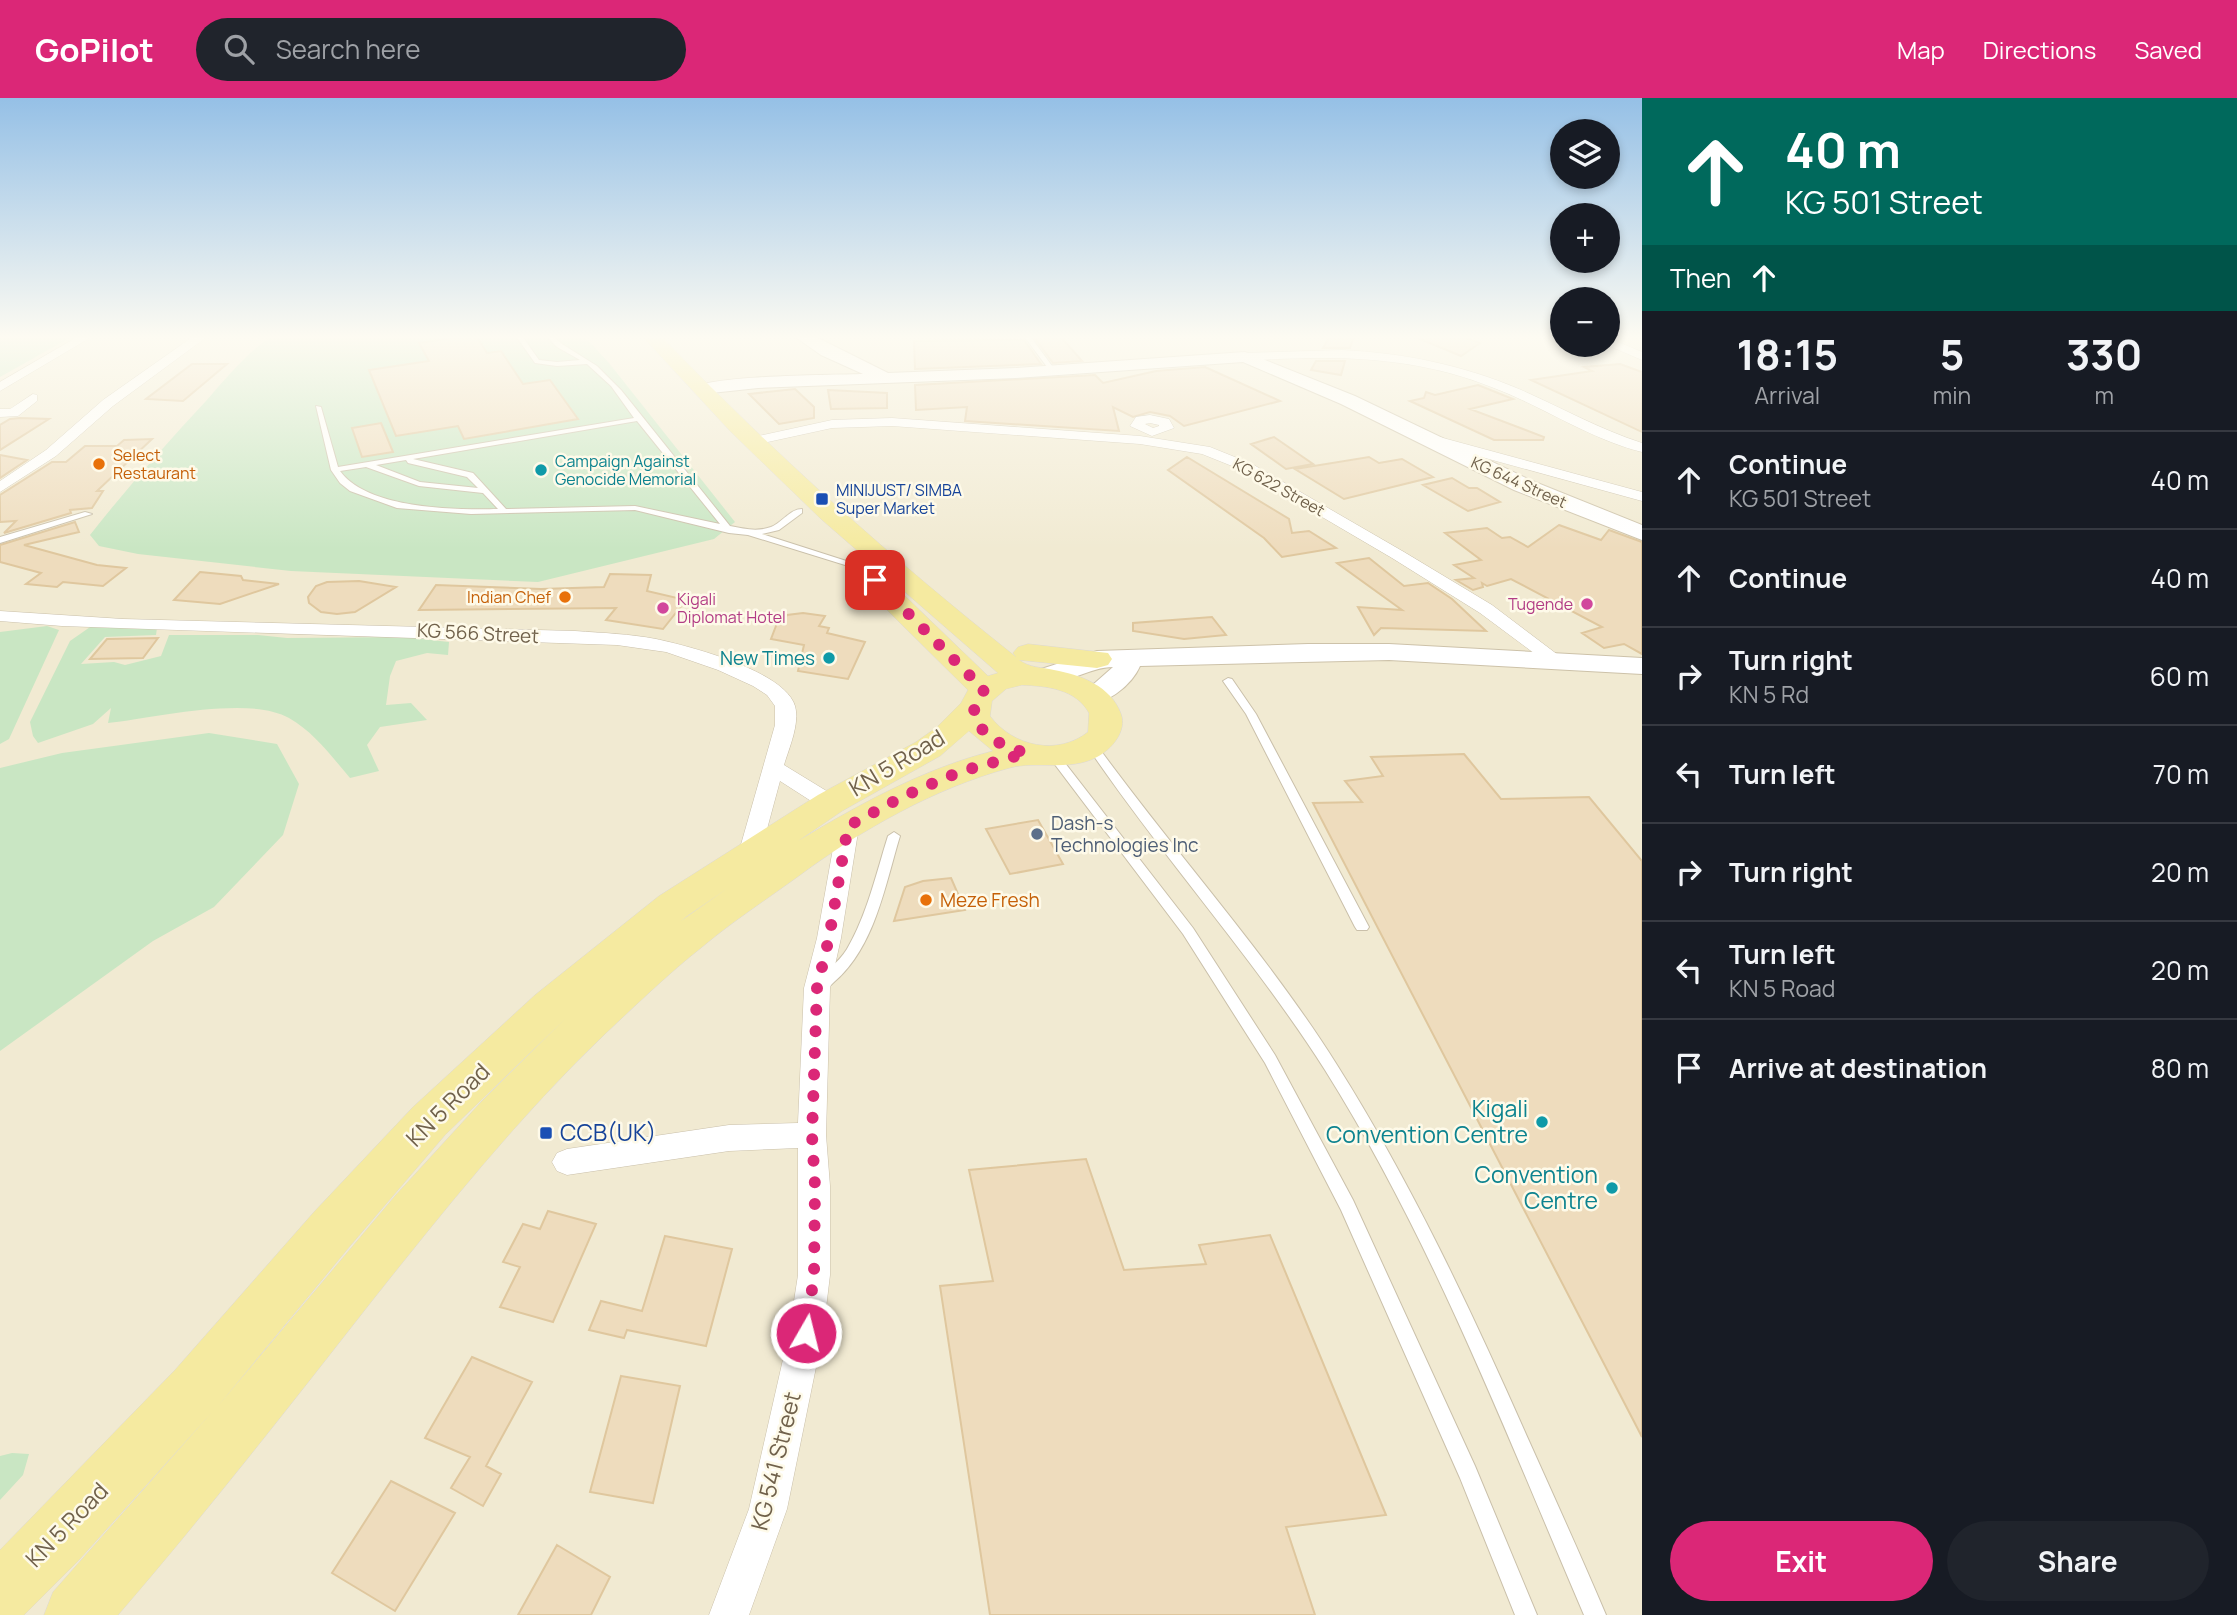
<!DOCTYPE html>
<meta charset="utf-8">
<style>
:root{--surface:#171b24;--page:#20242c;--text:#f1f3f6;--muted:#9ea1a6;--line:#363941;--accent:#db2777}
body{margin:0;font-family:Manrope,sans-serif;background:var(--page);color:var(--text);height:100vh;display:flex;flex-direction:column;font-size:26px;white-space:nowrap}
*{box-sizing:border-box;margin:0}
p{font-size:23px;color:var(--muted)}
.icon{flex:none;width:38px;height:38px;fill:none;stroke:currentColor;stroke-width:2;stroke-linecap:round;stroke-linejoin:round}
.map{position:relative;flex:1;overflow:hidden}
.drawer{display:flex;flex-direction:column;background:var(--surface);width:595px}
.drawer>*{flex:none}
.top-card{background:#00695c;color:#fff;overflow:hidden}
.controls{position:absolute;left:1550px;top:21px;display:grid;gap:14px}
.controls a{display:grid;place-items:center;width:70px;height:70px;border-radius:50%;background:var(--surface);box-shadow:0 4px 10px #0003;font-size:35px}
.pin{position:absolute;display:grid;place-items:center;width:60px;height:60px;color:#fff;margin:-30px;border-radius:14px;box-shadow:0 4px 10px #0006}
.me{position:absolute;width:77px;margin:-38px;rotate:8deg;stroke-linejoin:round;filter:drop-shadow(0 0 5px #0008)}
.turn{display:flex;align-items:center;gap:24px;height:147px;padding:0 28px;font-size:32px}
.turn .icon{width:91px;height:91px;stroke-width:2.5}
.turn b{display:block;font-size:49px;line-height:60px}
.then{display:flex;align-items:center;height:66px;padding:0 28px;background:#0003;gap:14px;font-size:26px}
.eta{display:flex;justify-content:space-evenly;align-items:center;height:119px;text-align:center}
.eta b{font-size:42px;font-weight:700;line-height:49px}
.action{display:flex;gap:14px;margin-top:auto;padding:14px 28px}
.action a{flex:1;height:80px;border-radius:42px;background:var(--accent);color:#fff;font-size:28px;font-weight:700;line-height:80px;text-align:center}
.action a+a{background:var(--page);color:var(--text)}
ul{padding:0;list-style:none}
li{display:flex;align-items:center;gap:21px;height:98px;padding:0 28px;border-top:2px solid var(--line)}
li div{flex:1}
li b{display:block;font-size:26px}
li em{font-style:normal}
header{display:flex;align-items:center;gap:42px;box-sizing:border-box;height:98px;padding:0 35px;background:var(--accent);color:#fff}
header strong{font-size:33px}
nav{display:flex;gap:38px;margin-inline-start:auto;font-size:24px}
.search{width:490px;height:63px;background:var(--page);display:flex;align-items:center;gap:18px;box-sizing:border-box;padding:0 24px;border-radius:38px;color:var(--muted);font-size:26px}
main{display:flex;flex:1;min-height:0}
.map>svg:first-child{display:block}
</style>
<header>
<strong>GoPilot</strong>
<div class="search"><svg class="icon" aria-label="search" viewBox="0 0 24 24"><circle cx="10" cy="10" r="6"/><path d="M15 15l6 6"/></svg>Search here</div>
<nav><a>Map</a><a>Directions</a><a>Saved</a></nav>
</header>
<main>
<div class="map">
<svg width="1642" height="1517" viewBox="0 0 1642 1517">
<rect width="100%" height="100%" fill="#faf7e3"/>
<path fill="#f1ead2" d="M 0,238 L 1563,238 L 1563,247 L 1608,247 L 1608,238 L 1642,238 L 1642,1517 L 0,1517 Z"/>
<path fill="#c9e6c3" d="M 0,238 L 73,238 L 0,279 Z
M 271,238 L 584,238 L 609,265 L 735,424 L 714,441 L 538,484 L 291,473 L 138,456 L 99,448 L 90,437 C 126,391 166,346 206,303 C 226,280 246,256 271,238 Z
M 93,527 L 157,530 L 156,537 L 105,539 L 81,566 L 114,564 L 125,567 L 161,558 L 169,537 L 258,537 L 287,540 L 404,539 L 449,544 L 448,557 L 427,555 L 396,563 L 390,578 L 386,607 L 411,605 L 427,622 L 380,629 L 367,647 L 379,673 L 350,680 C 332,659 314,634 289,620 C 249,597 154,620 108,625 L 111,610 L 93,626 L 38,645 L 33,638 L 30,624 L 70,543 Z
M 47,528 L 59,532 L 9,641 L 0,646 L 0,534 Z
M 209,635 L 277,646 L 299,686 L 283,737 L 214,809 L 153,843 L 0,953 L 0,670 L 62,655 Z
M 12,1355 L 29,1356 L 23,1377 L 0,1402 L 0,1358 Z"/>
<path fill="#eedcbd" stroke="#dfc79e" stroke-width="2" d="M 464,238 L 476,238 L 487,255 L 501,253 L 523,286 L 550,282 L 578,321 L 464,341 L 458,328 L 396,338 L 369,272 L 429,263 L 419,245 Z
M 1033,238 L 1060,238 L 1082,263 L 1053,265 Z
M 1330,238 L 1354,238 L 1350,250 L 1323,250 Z
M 1413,238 L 1459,238 L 1480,245 L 1461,258 Z
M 1024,242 L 1041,266 L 915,271 L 914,243 Z
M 1316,263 L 1345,263 L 1341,277 L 1311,272 Z
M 192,266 L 227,266 L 183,303 L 146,301 Z
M 1620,266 L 1642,274 L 1642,334 L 1531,282 L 1592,273 L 1584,269 Z
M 1205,269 L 1280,303 L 1184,328 L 1170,318 L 1150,314 L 1133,319 L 1113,309 L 1119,333 L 965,323 L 967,309 L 916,312 L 915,287 L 1095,277 L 1103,285 L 1156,273 Z
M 1478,287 L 1513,301 L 1470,311 L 1544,339 L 1543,342 L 1494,342 L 1410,303 L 1424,300 L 1426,294 L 1435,297 Z
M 795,291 L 814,309 L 814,320 L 779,326 L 749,296 Z
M 828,292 L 887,295 L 887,310 L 831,311 Z
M 20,320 L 49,321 L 0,352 L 0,327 L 10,321 Z
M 381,325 L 393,354 L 362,359 L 352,330 Z
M 1274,339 L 1313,366 L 1286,371 L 1251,346 Z
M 152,341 L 97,393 L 103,393 L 92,410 L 70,412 L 71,415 L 4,435 L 16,423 L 0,424 L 0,397 L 52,364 L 66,364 L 85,348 L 117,348 L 124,342 Z
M 0,357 L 27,362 L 0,380 Z
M 1187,359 L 1289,421 L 1292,435 L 1309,433 L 1336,450 L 1282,459 L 1264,440 L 1168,372 Z
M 1369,359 L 1379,365 L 1402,361 L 1433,379 L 1344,401 L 1295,371 Z
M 1452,380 L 1469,390 L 1477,390 L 1500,404 L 1468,413 L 1423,387 Z
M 75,424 L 79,434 L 24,447 L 97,467 L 126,470 L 103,488 L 63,484 L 57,489 L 26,486 L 41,475 L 0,464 L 0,447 Z
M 1559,427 L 1601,442 L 1609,432 L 1642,444 L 1642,556 L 1624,546 L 1604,550 L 1582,535 L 1602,529 L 1511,481 L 1487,488 L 1482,485 L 1483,489 L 1473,492 L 1456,482 L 1474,480 L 1454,467 L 1481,462 L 1445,435 L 1487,430 L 1502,440 L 1510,439 L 1528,449 Z
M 1369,460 L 1404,488 L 1428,485 L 1452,501 L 1486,533 L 1381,530 L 1374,537 L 1358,509 L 1402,512 L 1337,465 Z
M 200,474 L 241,478 L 243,482 L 279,486 L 220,506 L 174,502 Z
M 610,476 L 651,477 L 647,493 L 686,502 L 663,531 L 606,522 L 616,510 L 419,512 L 436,487 L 541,491 L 604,489 Z
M 359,483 L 396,489 L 355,514 L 337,516 L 321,514 L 309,505 L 308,499 L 316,488 L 327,484 Z
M 803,515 L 825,518 L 819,528 L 829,530 L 827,535 L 865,544 L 848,581 L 798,573 L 804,547 L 771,541 L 779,520 L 784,522 L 787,517 Z
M 1212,519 L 1226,537 L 1184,541 L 1133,533 L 1133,525 Z
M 158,540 L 143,560 L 90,561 L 107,541 Z
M 1464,656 L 1501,701 L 1589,699 L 1642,763 L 1642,1339 L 1313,705 L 1362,704 L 1345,683 L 1383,678 L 1371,659 Z
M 1038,722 L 1063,766 L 1010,776 L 986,731 Z
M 951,780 L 965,812 L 894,823 L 905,789 L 923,783 Z
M 1086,1061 L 1124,1172 L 1206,1166 L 1199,1147 L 1270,1137 L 1386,1417 L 1286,1429 L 1315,1517 L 990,1517 L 940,1188 L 993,1183 L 969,1072 Z
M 548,1113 L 596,1126 L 553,1224 L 500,1209 L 520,1169 L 503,1164 L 523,1126 L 540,1131 Z
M 665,1138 L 732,1151 L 706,1248 L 627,1232 L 624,1240 L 589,1232 L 601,1203 L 642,1213 Z
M 472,1259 L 532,1284 L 486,1368 L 501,1376 L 483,1408 L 451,1390 L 470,1359 L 425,1340 Z
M 621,1278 L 680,1288 L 653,1405 L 590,1394 Z
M 391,1383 L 455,1415 L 395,1513 L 332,1475 Z
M 557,1447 L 610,1479 L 591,1517 L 518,1517 Z"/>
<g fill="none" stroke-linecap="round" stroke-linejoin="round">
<defs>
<path id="service" d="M 516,238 L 522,238 L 539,262 L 557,264 L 580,262 L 557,249 L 546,238 L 553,238 L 562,246 L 597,268 L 621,292 L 730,428 C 745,431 757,434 771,429 C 783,424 790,411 802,411 L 802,415 L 779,432 L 762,436 L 862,468 L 858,471 L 748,437 L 729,435 L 635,412 L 471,416 L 397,410 L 350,393 L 340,385 L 331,372 L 316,308 L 321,309 L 338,369 L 634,320 L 611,288 L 587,266 L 557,268 L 535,265 ZM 637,323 L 720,426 L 635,408 L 506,411 L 473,375 L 413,361 ZM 406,362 L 408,365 L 467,379 L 478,390 L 420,384 L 376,367 ZM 366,369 L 419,388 L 483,395 L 498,411 C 454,412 368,411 340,373 Z
M 1024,238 L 1030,238 L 1055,272 L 1054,273 L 1050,273 Z
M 85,414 L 92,416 L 0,445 L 0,439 Z
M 896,474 L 900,477 L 899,479 L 875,485 L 871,482 Z
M 1228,580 L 1232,581 L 1256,616 L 1369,829 L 1367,832 L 1357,832 L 1355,829 L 1246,616 L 1223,583 Z
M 1092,645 L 1096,646 C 1174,754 1266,854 1337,967 C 1412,1086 1472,1214 1529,1343 C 1555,1401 1581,1458 1606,1517 L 1584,1517 C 1505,1333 1432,1142 1325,972 C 1253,859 1162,759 1087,648 Z
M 1054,655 L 1058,656 L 1193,830 L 1275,957 L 1353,1102 L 1475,1368 L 1537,1517 L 1515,1517 L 1460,1380 L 1341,1112 L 1265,965 L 1183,836 L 1050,660 L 1048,658 L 1050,656 Z
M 894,734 L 900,738 C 885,787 875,849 834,884 C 828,890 825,894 816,892 L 814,888 C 823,874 838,866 847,851 C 867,817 876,776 888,738 Z"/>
<path id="minor" d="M 79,238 L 93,238 L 0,293 L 0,284 Z
M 194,238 L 208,238 L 113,308 L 56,358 L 0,394 L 0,383 L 46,352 L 103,302 Z
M 1608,240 L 1642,254 L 1642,262 L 1607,247 Z
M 1342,252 C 1404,255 1462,267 1519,291 C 1560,309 1599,331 1642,345 L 1642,354 C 1590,341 1544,309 1494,290 C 1413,257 1331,257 1245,263 L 1239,259 L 1245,255 Z
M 33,296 L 37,297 L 37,303 L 18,318 L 0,319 L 0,311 L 10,311 Z
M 1150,317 L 1169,321 L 1174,330 L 1152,338 L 1130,328 L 1136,319 ZM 1150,325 L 1159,327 L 1159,328 L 1153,330 L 1145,326 Z
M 892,320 L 1140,338 L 1210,349 L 1252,366 L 1404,454 L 1492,507 L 1566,563 L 1564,567 L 1550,567 L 1480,515 L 1392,460 L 1242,372 L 1202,356 L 1140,346 L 892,328 L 832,330 L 754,347 L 747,343 L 754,339 L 832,322 Z
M 1432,337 L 1642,394 L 1642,403 L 1427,344 L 1425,341 Z
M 0,513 L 123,521 L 575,533 C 603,535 630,536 656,541 C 689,548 785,573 795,608 C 800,626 789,650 784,667 L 838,700 L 841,705 L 838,710 L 822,710 L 780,683 L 760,757 L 757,763 L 749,765 L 741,763 L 738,757 L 775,627 L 775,608 L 767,597 L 753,588 L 718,572 L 666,554 L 617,547 L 62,528 L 0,523 Z
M 848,721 L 856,723 L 859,728 L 841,840 L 830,890 L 826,1037 L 830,1088 L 830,1177 L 823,1235 L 787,1411 L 749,1517 L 709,1517 L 749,1411 L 789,1235 L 798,1177 L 798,1050 L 729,1053 L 567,1077 L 557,1073 L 552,1064 L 557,1055 L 567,1051 L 729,1027 L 798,1025 L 804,890 L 817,840 L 837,728 L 840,723 Z"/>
<path id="secondary" d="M 794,238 L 814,238 L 888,275 L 1016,270 L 1245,254 L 1355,298 L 1530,382 L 1642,427 L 1642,442 L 1514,392 L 1341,306 L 1243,264 L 1016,280 L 758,290 L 702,296 L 693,291 C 705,277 837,277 863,276 L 821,257 Z
M 1308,546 L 1389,546 L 1642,560 L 1642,576 L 1389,562 L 1140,568 C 1132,587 1104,610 1083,605 L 1079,599 L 1113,569 C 1087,569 1061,591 1035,585 L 1031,579 L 1035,573 L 1097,553 Z"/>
<path id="primary" d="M 642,238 L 661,238 C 772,354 891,460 1016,559 L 1013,555 L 1018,549 L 1028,546 L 1108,555 L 1112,561 L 1108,567 L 1097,570 L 1019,562 C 1030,570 1041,569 1054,572 C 1081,577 1111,588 1121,616 C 1127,633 1112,651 1097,659 C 1068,674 1038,662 1009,670 C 935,690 861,732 800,777 C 767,801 733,823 702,849 C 669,875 637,906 606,935 C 520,1017 445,1111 371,1204 C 288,1310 206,1415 118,1517 L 44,1517 L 53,1494 L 213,1313 L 78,1463 L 24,1517 L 0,1517 L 0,1452 L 175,1272 L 314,1114 L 413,1009 L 535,897 L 659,798 L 818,697 L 916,644 L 937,629 L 961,605 L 968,592 L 885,510 L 881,504 L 885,498 L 895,496 L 905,498 L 988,578 L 998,575 L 821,421 L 730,333 ZM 1022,587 C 1047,588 1076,591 1089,615 L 1088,634 C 1058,658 1013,649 990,618 L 992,603 L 1006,591 ZM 969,633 L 993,653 C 923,671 860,706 798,743 L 842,713 L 940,658 ZM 728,790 L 681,823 L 687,818 ZM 566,920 L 482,1003 L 395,1098 L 218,1308 L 350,1148 L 445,1037 Z"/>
</defs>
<use href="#service" stroke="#cac0aa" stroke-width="2"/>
<use href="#minor" stroke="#cac0aa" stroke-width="1"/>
<use href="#secondary" stroke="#cdc2a9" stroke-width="2"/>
<use href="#primary" stroke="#ddd9d4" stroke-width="1"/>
<use href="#service" fill="#fff" fill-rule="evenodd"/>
<use href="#minor" fill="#fff" fill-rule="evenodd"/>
<use href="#secondary" fill="#fff" fill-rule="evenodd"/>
<use href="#primary" fill="#f5eaa0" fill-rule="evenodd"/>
</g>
<linearGradient id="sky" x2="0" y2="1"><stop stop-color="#95c0e6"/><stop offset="0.53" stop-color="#fdfbf2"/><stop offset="1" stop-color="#fdfbf2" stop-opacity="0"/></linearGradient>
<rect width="1642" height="451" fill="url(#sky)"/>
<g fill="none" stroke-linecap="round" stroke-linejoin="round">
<path stroke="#db2777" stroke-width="12" stroke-dasharray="0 21.6" d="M 806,1235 L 814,1177 L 815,1088 L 812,1037 L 817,890 L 829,840 L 848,728 L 902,699 L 959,674 L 1027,655 C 1003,649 975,637 974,609 L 984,592 L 875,482"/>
</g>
<g fill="#e8710a" stroke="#fefae9" stroke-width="2.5">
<circle cx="99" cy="366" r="7"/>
<circle cx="565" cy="499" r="7"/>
<circle cx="926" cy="802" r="7"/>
</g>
<g fill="#0f9aa8" stroke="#fefae9" stroke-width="2.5">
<circle cx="541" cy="372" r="7"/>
<circle cx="829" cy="560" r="7"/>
<circle cx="1542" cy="1024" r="7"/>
<circle cx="1612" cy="1090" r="7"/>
</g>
<g fill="#1a4fb4" stroke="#fefae9" stroke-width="2.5">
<rect x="815" y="394" width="14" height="14" rx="3.5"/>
<rect x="539" y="1028" width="14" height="14" rx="3.5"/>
</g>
<g fill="#d1479c" stroke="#fefae9" stroke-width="2.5">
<circle cx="1587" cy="506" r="7"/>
<circle cx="663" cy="510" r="7"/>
</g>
<circle fill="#5c6f8a" stroke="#fefae9" stroke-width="2.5" cx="1037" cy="736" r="7"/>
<g text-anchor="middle" stroke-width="5" stroke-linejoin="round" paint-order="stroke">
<g font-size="16" fill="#c56008" stroke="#fefae9" text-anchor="start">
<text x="113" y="363">Select<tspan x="113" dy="18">Restaurant</tspan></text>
<text x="551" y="505" text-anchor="end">Indian Chef</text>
</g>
<g font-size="16" fill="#0d838f" stroke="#fefae9" text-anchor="start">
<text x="555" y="369">Campaign Against<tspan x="555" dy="18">Genocide Memorial</tspan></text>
</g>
<g font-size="16" fill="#70614b" stroke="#fefae9">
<text transform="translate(1519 384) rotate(24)" y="6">KG 644 Street</text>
<text transform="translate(1279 389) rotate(29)" y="6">KG 622 Street</text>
</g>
<g font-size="16" fill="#164399" stroke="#fefae9" text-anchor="start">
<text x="836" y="398">MINIJUST/ SIMBA<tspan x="836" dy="18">Super Market</tspan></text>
</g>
<g font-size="16" fill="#b23c85" stroke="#fefae9" text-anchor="start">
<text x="677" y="507">Kigali<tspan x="677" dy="18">Diplomat Hotel</tspan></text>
<text x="1573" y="512" text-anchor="end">Tugende</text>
</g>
<g font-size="19" fill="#70614b" stroke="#fefae9">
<text transform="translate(478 535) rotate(3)" y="7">KG 566 Street</text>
</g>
<g font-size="19" fill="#0d838f" stroke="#fefae9" text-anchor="end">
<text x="815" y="567">New Times</text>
</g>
<g font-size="19" fill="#4e5e75" stroke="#fefae9" text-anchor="start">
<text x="1051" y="732">Dash-s<tspan x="1051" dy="22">Technologies Inc</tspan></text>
</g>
<g font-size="19" fill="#c56008" stroke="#fefae9" text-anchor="start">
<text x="940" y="809">Meze Fresh</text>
</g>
<g font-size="23" fill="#70614b" stroke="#fefae9">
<text transform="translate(897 665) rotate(-31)" y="8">KN 5 Road</text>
<text transform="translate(448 1007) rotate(-45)" y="8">KN 5 Road</text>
<text transform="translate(776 1363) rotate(-76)" y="8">KG 541 Street</text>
<text transform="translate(67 1427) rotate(-46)" y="8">KN 5 Road</text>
</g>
<g font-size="23" fill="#0d838f" stroke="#fefae9" text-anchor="end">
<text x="1528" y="1019">Kigali<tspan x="1528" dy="26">Convention Centre</tspan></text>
<text x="1598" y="1085">Convention<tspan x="1598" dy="26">Centre</tspan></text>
</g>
<g font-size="23" fill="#164399" stroke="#fefae9" text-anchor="start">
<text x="560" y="1043">CCB(UK)</text>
</g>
</g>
</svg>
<div class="controls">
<a><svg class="icon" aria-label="layers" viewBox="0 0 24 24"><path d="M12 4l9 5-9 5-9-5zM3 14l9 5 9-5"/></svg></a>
<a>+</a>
<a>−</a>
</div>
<div class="pin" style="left:875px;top:482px;background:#d93025"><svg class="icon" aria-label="arrive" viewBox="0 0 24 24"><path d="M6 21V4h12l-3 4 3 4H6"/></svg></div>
<svg class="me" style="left:806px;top:1235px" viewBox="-20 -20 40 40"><circle r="17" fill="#db2777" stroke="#fff" stroke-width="3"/><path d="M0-11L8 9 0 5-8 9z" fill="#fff"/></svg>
</div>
<section class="drawer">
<div class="top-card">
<div class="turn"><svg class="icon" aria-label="ahead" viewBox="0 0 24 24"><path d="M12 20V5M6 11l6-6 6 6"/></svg><div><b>40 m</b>KG 501 Street</div></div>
<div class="then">Then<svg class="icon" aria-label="ahead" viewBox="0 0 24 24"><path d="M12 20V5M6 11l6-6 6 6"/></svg></div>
</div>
<div class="eta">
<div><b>18:15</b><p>Arrival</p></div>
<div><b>5</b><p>min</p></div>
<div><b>330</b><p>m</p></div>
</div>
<ul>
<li><svg class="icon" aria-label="ahead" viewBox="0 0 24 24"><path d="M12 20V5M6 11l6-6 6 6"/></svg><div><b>Continue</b><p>KG 501 Street</p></div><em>40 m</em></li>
<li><svg class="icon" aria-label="ahead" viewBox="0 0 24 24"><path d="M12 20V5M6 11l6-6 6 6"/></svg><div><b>Continue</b></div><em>40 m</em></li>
<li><svg class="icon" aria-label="right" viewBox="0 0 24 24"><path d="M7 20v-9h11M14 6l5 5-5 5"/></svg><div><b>Turn right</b><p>KN 5 Rd</p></div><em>60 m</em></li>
<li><svg class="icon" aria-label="left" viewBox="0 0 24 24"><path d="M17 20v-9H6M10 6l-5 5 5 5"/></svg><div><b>Turn left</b></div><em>70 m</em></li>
<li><svg class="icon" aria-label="right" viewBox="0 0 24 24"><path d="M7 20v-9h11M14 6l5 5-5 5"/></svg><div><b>Turn right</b></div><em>20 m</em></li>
<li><svg class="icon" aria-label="left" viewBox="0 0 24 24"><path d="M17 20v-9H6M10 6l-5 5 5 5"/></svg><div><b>Turn left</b><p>KN 5 Road</p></div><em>20 m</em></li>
<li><svg class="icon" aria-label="arrive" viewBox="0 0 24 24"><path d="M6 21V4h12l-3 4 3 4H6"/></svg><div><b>Arrive at destination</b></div><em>80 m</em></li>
</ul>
<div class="action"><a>Exit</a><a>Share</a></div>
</section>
</main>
